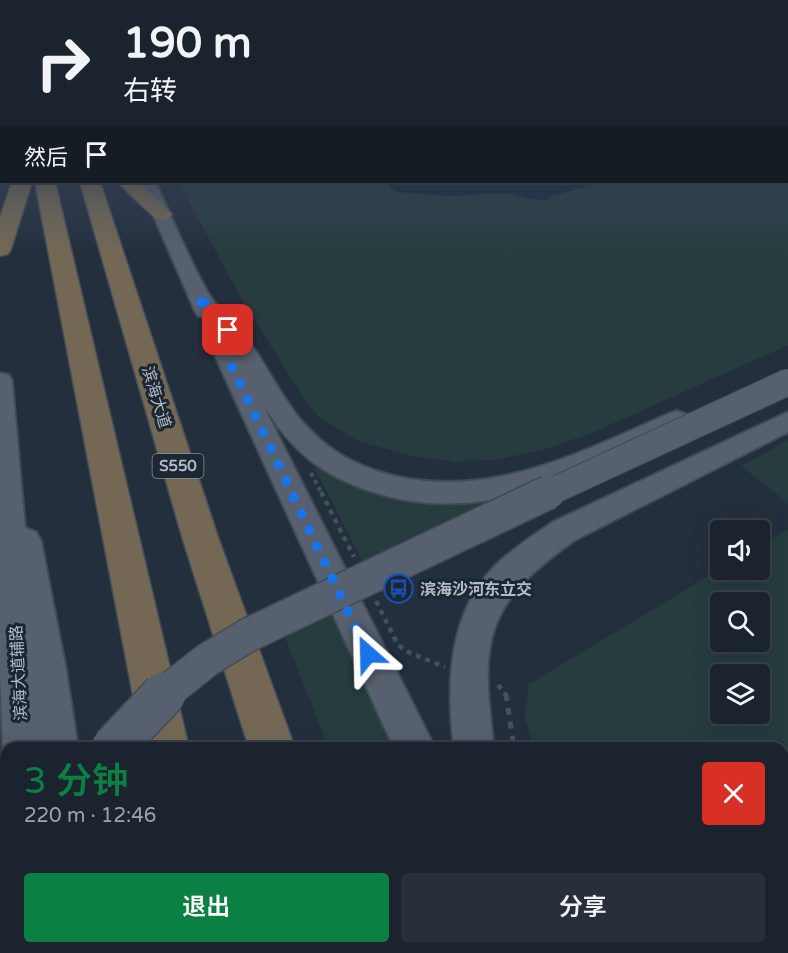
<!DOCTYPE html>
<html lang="zh">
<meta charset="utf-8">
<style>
:root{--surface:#1b232e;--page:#282f3a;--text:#f1f3f6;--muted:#a0a4aa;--line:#39404a;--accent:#0b8043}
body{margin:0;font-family:"Varela Round","Noto Sans SC",sans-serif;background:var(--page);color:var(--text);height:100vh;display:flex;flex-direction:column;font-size:22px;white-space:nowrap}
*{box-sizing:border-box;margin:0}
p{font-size:20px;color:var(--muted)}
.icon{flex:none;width:33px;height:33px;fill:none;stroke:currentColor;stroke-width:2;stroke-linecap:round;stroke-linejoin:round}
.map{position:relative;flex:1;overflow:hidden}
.side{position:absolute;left:0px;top:742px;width:789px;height:212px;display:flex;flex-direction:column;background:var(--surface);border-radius:18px 18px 0 0;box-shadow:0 6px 24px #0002,0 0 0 2px var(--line)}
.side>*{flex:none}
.banner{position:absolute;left:0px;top:0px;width:789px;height:183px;box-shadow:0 6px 24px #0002,0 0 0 2px var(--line);background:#1b232e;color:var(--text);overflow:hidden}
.buttons{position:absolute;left:710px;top:520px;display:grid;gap:12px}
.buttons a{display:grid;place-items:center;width:60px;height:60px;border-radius:6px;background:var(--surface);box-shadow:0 6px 24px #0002,0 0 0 2px var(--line);font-size:30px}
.pin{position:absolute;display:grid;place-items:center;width:51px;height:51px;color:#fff;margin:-26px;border-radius:12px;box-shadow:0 3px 9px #0006}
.me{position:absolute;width:66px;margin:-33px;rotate:335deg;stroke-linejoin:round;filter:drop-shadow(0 0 4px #0008)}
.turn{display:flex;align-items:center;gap:21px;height:126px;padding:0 24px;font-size:27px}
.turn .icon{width:78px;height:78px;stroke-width:2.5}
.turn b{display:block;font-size:42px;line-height:51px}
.then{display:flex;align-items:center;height:57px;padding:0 24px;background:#0003;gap:12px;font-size:22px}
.round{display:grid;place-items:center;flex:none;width:63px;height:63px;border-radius:6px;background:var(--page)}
.headline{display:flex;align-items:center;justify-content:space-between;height:102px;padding:0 24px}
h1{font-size:36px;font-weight:600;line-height:45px;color:var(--accent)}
.primary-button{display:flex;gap:12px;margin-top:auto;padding:12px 24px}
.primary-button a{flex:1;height:69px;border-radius:6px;background:var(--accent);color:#fff;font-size:24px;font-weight:600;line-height:69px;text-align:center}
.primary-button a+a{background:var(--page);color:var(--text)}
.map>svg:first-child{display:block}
</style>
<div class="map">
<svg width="788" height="953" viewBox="0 0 788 953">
<rect width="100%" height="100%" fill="#242f3e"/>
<path fill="#263c3f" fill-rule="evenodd" d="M 788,118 L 788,345 L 592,433 L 548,448 L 502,459 L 456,462 L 412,456 L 358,441 L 320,418 L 306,402 L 239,295 L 179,182 L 788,182 Z
M 788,440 L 788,503 L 741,466 Z
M 313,465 C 382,506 434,513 513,498 L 367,570 Z
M 788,529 L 788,953 L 620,953 L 617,948 L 783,948 L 783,748 L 533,748 L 525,716 L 529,684 L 720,569 L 759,570 L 759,546 ZM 720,603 L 759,603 L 759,642 L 720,642 ZM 720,675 L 759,675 L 759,714 L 720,714 Z
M 0,541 L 13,748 L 6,748 L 6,882 L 0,907 Z
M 335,609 L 402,748 L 329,748 L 284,635 Z
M 412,948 L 502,948 L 504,953 L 414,953 Z"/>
<path fill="#17263c" d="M 387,182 L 594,182 L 592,185 L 551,196 L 546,200 L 529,199 L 508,193 L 449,196 L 396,192 L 390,188 Z"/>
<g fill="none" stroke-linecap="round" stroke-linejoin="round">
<defs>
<path id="primary" d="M 139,182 L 155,182 C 173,219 188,258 208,293 C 220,313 243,332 257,353 C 274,379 288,409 311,431 C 334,455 366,470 399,477 C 495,497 582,452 668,414 L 677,411 L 686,414 L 690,420 L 686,426 C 588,473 483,528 373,492 C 320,475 291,450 262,403 L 435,748 L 394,748 L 211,347 L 215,342 L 224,340 L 206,317 L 198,316 L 195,311 Z
M 0,373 L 9,375 L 12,381 L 25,528 L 36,532 L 41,541 L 66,670 L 78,748 L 6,748 L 6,755 L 3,748 L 0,673 Z
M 788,412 L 788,432 L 575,540 C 483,605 480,640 494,748 L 454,748 C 446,684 448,611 498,563 C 515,547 534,535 553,522 Z
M 6,925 L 6,948 L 107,948 L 108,953 L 0,953 L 0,928 Z
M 496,948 L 545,948 L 547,953 L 498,953 Z"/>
<path id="highway" d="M 12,182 L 32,182 L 11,249 L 8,254 L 0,256 L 0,217 Z
M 35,182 L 55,182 L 189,748 L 143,748 Z
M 80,182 L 100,182 L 219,540 L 295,748 L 249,748 L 183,540 Z
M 117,182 L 138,182 L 172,214 L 169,218 L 162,220 L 155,218 Z
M 190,948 L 246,948 L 247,953 L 191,953 Z
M 313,948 L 369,948 L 371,953 L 315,953 Z"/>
</defs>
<use href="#primary" stroke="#414a57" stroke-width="4"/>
<use href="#highway" stroke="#434c59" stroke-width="3"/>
<path stroke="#3f5557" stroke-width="4" stroke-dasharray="4 4" stroke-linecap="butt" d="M 311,473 L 322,494"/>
<path stroke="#3f5557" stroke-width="4.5" stroke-dasharray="5 5" stroke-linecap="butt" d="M 321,492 L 354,557
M 376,601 L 398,645 L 408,652 L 445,667
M 498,685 L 506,695"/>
<path stroke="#3f5557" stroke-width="5" stroke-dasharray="7 7" stroke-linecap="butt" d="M 506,694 L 514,748
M 596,948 L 598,953"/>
<use href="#primary" fill="#56606e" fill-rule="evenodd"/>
<use href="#highway" fill="#746855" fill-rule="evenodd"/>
<defs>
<path id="primary-bridge-far2" d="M 546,494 L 788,382"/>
<path id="primary-bridge-far1" d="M 163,695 L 207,660 L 248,635 L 549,492"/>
<path id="primary-bridge" d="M 113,748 L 164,694"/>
</defs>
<use href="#primary-bridge-far2" stroke="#414a57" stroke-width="28" stroke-linecap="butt"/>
<use href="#primary-bridge-far1" stroke="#414a57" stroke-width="36" stroke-linecap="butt"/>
<use href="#primary-bridge" stroke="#414a57" stroke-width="46" stroke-linecap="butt"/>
<use href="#primary-bridge-far2" stroke="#56606e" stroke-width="26"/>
<use href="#primary-bridge-far1" stroke="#56606e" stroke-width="33"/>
<use href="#primary-bridge" stroke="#56606e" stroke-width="43"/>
</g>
<linearGradient id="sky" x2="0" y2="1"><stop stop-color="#141a22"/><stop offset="0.47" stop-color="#3f4d63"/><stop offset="1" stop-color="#3f4d63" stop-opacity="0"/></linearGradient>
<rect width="788" height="252" fill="url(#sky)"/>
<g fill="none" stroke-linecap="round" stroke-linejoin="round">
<path stroke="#1a73e8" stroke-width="10" stroke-dasharray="0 18" d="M 228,330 L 198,295 L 368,654"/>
</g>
<defs>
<symbol id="bus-ring" viewBox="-11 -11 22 22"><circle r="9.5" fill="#1d2633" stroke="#1a4fb4" stroke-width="1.5"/><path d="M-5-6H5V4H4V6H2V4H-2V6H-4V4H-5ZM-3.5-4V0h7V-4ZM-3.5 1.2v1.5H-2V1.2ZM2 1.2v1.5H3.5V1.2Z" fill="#1a4fb4"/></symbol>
</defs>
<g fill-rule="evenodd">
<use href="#bus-ring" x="382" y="572" width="33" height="33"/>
</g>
<g text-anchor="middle" stroke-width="6" stroke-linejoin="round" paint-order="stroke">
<rect fill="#1d2633" stroke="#878f9c" stroke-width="1.5" x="152.5" y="454" width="51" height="24" rx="4.5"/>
<g font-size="15" font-weight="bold" fill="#b4bcc9">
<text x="178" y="471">S550</text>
</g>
<g font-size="16" fill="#b4bcc9" stroke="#1d2633">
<text transform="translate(157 397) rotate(73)" y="6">滨海大道</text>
<text transform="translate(18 673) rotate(-93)" y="6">滨海大道辅路</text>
</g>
<g font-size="16" font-weight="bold" fill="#b4bcc9" stroke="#1d2633" text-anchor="start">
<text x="420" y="595">滨海沙河东立交</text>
</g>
</g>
</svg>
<div class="buttons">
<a><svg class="icon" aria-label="sound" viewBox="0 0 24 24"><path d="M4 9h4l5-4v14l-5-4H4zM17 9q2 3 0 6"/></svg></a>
<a><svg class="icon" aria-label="search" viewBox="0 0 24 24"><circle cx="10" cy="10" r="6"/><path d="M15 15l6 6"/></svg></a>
<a><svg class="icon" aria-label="layers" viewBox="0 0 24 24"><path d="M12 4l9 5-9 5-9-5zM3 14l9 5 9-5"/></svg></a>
</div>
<div class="pin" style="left:228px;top:330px;background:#d93025"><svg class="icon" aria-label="arrive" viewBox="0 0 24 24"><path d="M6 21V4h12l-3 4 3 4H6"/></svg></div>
<svg class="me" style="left:368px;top:654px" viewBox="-20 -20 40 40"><path d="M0-17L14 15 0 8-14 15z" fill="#1a73e8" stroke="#fff" stroke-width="4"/></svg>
<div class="banner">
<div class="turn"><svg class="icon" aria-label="right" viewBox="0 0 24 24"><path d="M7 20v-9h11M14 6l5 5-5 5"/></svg><div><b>190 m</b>右转</div></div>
<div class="then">然后<svg class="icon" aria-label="arrive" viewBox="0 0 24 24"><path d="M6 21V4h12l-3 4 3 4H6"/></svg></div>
</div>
<section class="side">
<div class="headline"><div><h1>3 分钟</h1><p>220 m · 12:46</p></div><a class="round" style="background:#d93025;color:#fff"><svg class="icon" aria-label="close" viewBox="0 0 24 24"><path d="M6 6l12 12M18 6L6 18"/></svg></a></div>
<div class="primary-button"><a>退出</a><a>分享</a></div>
</section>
</div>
